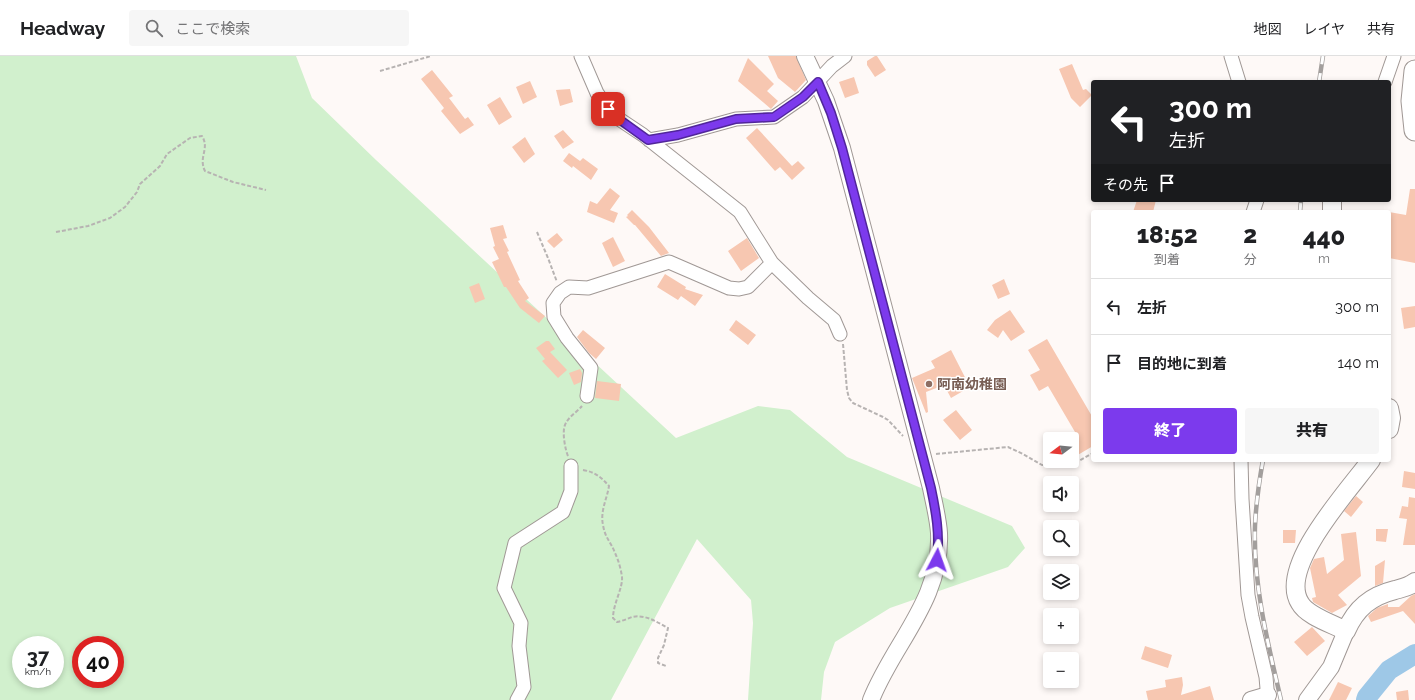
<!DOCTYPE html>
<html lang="ja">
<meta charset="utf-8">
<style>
:root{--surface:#fff;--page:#f6f6f6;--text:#202124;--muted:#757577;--line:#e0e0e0;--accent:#7c3aed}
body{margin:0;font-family:Raleway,"Noto Sans JP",sans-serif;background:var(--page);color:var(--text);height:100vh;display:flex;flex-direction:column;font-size:15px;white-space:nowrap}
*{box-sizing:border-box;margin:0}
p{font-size:13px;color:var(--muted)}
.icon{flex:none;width:22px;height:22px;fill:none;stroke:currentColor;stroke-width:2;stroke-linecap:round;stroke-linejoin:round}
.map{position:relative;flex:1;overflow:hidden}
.details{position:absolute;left:1091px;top:154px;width:300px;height:252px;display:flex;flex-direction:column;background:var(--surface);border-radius:4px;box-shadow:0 2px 6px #0003}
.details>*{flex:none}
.banner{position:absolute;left:1091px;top:24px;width:300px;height:122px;border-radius:4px;box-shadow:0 2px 6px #0003;background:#202124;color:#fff;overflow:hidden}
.needle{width:26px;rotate:254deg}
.buttons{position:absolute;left:1043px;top:376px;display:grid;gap:8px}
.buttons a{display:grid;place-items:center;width:36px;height:36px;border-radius:4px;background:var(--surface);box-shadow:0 2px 6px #0003;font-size:20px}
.speed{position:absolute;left:12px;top:580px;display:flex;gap:8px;font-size:20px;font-weight:700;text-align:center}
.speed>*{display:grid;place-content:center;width:52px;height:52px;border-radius:50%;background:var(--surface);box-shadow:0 2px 6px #0003;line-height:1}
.speed small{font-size:10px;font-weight:400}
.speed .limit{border:6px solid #d22;background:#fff;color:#111}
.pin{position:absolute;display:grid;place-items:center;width:34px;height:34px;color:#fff;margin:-17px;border-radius:8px;box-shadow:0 2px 6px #0006}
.me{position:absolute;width:44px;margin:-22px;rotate:4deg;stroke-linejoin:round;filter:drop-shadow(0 0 3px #0008)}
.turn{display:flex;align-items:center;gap:14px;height:84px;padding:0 12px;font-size:18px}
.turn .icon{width:52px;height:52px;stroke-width:2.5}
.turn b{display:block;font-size:28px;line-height:34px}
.then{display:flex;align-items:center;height:38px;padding:0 12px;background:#0003;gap:8px;font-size:15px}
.eta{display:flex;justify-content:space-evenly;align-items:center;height:68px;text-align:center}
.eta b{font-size:24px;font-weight:800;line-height:28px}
.action{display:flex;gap:8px;margin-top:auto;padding:8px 12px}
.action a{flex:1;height:46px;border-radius:4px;background:var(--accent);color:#fff;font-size:16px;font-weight:800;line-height:46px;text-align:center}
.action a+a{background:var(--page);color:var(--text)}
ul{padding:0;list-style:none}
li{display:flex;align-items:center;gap:12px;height:56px;padding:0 12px;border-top:1px solid var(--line)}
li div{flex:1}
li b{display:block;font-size:15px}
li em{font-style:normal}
header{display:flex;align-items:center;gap:24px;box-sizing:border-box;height:56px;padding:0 20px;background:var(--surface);border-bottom:1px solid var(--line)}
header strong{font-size:19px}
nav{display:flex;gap:22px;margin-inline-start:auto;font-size:14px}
.search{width:280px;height:36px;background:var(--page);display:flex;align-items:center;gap:10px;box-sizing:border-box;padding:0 14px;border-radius:4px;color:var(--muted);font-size:15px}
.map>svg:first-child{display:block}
</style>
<header>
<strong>Headway</strong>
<div class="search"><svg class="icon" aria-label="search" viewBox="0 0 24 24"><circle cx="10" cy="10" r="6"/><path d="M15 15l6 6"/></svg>ここで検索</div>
<nav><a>地図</a><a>レイヤ</a><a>共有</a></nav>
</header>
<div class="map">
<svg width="1415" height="644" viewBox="0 0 1415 644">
<rect width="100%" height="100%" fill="#fef9f7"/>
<path fill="#d1f0cd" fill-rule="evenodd" d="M 0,0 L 296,0 L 312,42 L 376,104 L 676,382 L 758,350 L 790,354 L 847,401 L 1012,470 L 1025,492 L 1008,511 L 890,552 L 835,586 L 824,616 L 821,644 L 748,644 L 753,567 L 751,544 L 697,483 L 611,644 L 0,644 ZM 21,589 L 55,589 L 55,623 L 21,623 ZM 81,589 L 115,589 L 115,623 L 81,623 Z"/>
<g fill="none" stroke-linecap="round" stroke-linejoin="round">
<path stroke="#9ec8e7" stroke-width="20" d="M 1366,644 L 1367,641 L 1389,614 L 1415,598"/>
</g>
<path fill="#f7c7b1" d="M 768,0 L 796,0 L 806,24 L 795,36 L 778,22 Z
M 875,0 L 877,0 L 886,14 L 875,21 L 867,9 L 867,5 Z
M 748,2 L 774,28 L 767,35 L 778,45 L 771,53 L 738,25 Z
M 1072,8 L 1083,34 L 1086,33 L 1092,39 L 1080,51 L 1071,42 L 1059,13 Z
M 432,14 L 453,40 L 449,42 L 465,63 L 468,61 L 474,69 L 460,78 L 441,55 L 444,52 L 421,23 Z
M 854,21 L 859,37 L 845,42 L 839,26 Z
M 530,25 L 537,41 L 523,48 L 516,31 Z
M 570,33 L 573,46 L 560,50 L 556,34 Z
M 500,41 L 512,61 L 499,69 L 487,49 Z
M 757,72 L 792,110 L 798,105 L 805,112 L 792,124 L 780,111 L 775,115 L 746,82 Z
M 563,74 L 574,86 L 563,93 L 554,80 Z
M 525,81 L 535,98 L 524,107 L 512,91 Z
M 569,97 L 580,105 L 583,102 L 598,113 L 591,124 L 573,110 L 572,112 L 563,105 Z
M 610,132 L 620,140 L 610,154 L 618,157 L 614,167 L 587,156 L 590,145 L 597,148 Z
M 1410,133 L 1415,133 L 1415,207 L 1389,202 L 1389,156 L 1406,159 Z
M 1137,144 L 1156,144 L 1153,156 L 1133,156 Z
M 632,154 L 649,171 L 669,197 L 661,200 L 635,169 L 634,169 L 626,161 L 628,160 L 627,159 Z
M 503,169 L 507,182 L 503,183 L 509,195 L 507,196 L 520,224 L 518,225 L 529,242 L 525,245 L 545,260 L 539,267 L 520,252 L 506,231 L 504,231 L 492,206 L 499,203 L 493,191 L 495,190 L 490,172 Z
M 557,177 L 563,184 L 554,192 L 547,185 Z
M 613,181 L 625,205 L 613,211 L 602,187 Z
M 747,182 L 759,202 L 741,215 L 728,195 Z
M 665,218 L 686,231 L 685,233 L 703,239 L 695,250 L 681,240 L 678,244 L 657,231 Z
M 1004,223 L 1010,238 L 998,243 L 992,229 Z
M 479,227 L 485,243 L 475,247 L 469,231 Z
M 1415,250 L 1415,271 L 1404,273 L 1401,252 Z
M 1010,254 L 1025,276 L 1011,285 L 1003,274 L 998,282 L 987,274 L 995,264 Z
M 736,264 L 756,279 L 748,289 L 729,274 Z
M 583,274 L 605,292 L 596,303 L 589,297 L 577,281 Z
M 1047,283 L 1093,362 L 1093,390 L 1076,400 L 1072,393 L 1072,378 L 1075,376 L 1048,330 L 1039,335 L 1030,319 L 1040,314 L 1028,294 Z
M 546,285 L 549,285 L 555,293 L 550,296 L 567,314 L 558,322 L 542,305 L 545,303 L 536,292 Z
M 951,294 L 970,331 L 951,342 L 944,329 L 926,336 L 928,356 L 926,357 L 912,322 L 935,312 L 931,305 Z
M 580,313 L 582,317 L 581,326 L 574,329 L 569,317 Z
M 597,325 L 621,328 L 619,345 L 595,342 Z
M 956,354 L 972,374 L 960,384 L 943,364 Z
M 1404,415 L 1415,417 L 1415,433 L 1402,431 Z
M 1356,440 L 1363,446 L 1351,461 L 1344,455 Z
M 1409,441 L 1415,442 L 1415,489 L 1403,489 L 1407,463 L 1399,462 L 1402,450 L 1408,451 Z
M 1376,473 L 1388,473 L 1386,486 L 1376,485 Z
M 1283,474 L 1296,474 L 1295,487 L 1283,487 Z
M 1356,476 L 1361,520 L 1338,539 L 1347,549 L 1332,557 L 1313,546 L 1312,542 L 1316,541 L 1310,512 L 1314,503 L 1324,501 L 1327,518 L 1344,504 L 1341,478 Z
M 1385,504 L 1383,527 L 1375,530 L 1375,510 Z
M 1415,538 L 1415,568 L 1403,555 L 1371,566 L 1368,560 L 1377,552 L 1388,548 L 1388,551 L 1399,551 L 1411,540 Z
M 1312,571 L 1325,585 L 1307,600 L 1294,586 Z
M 1145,590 L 1172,599 L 1168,612 L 1141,603 Z
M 1182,621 L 1183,629 L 1181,639 L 1210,630 L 1214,644 L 1148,644 L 1146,635 L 1166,631 L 1165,624 Z
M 1338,626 L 1352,632 L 1346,644 L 1329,644 Z
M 1408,634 L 1409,644 L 1397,644 L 1396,636 Z"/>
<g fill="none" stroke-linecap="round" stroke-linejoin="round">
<defs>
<path id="minor" d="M 581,0 L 597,37 L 608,53 L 616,61 L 643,79 L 740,156 L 772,207 L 808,242 L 834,264 L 840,278
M 1231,0 L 1239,26
M 1385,26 L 1394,0
M 649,84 L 678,79 L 736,63 L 774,61 L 803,41 L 832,10 L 845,0
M 1253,156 L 1257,144
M 587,340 L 591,312 L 567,282 L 554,261 L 553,247 L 560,237 L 569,231 L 588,232 L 669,206 L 729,232 L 739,233 L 748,231 L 772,207
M 1241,404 L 1242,443 L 1248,539 L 1252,561 L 1266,621 L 1268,644
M 517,644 L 524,631 L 519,590 L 521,567 L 504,532 L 515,487 L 563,456 L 571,435 L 571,410"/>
<path id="tertiary" d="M 805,0 L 826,45 L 842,92 L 931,432 C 934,447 938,462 939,477 C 942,544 894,586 871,644
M 1251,644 L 1268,639
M 1307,644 L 1331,611 L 1346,575"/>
<path id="secondary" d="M 1332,156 L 1332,144
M 1389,352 L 1391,362 L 1389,373
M 1371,404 C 1350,433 1277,511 1300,547 C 1307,560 1333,568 1346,575 C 1356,552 1371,540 1395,534 C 1402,532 1409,531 1415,526"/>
<path id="trunk" d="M 1415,15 L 1412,45 L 1415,74"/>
</defs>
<use href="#minor" stroke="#a09895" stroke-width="15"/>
<use href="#tertiary" stroke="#a09895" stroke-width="18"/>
<use href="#secondary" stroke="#a09895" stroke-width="20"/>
<use href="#trunk" stroke="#a09895" stroke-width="23"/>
<path stroke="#b7b3b2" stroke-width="2" stroke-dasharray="4 2" stroke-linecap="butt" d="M 380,15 L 431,0
M 56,176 L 88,170 L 110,162 L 125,151 L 137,136 L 140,128 L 160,110 L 167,98 L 190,82 L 202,80 C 210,93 198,101 205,115 L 233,126 L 266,134
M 537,176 L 548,202 L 557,226
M 843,288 L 847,334 L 849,342 L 853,347 L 883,361 L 888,364 L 903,380
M 936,398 L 1008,391 L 1023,398 L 1042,409 L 1051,410 L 1077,406 L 1093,397
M 568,400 C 565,393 562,376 565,369 C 568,361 577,356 582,350
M 583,414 C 595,416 601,421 609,430 C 607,443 600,455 603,469 C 605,482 611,486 615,497 C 618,503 621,513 622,521 C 623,532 613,548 613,562 L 617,566 C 622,565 627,563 632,561 C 645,558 657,566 668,572 L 664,589 L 658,602 L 658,607 L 666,610"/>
<use href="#minor" stroke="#fff" stroke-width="13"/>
<use href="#tertiary" stroke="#fff" stroke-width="16"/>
<use href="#secondary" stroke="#fff" stroke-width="18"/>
<use href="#trunk" stroke="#fff" stroke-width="21"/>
<defs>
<path id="rail" d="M 1319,26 L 1323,0
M 1300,156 L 1301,144
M 1263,404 C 1259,426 1256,448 1255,470 C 1253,529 1268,588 1281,644"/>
</defs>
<use href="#rail" stroke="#a39f9d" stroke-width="4.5"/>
<use href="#rail" stroke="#fff" stroke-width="3" stroke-dasharray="9" stroke-linecap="butt"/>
</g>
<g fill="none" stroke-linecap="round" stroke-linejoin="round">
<defs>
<path id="route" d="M 608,53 L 616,61 L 648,84 L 678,79 L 736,63 L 774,61 L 803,41 L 818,26 L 831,57 L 842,92 L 931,432 C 936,456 940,478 937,504"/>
</defs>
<use href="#route" stroke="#51269a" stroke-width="10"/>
<use href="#route" stroke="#7c3aed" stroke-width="7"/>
</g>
<circle fill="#8d6e63" stroke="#fff" stroke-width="1.5" cx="929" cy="328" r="4"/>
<g text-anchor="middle" stroke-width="3" stroke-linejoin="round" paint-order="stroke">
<g font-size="14" font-weight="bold" fill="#785e54" stroke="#fff" text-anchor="start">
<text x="937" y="333">阿南幼稚園</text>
</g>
</g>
</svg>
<div class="buttons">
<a><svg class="needle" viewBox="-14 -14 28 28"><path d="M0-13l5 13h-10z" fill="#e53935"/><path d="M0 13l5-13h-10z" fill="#757577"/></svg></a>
<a><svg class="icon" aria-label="sound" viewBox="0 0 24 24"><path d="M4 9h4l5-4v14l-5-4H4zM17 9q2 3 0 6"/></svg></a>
<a><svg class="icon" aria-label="search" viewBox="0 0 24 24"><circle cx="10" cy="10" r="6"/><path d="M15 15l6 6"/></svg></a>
<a><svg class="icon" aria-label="layers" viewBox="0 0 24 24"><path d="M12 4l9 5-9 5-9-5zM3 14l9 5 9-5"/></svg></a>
<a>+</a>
<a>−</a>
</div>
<div class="speed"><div>37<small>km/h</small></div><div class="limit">40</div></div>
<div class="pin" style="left:608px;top:53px;background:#d93025"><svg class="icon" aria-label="arrive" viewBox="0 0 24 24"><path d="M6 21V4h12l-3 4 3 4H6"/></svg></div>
<svg class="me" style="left:937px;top:504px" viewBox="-20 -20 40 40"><path d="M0-17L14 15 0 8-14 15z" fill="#7c3aed" stroke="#fff" stroke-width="4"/></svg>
<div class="banner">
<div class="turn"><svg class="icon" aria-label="left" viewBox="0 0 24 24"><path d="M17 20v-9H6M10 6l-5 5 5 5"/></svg><div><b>300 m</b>左折</div></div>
<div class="then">その先<svg class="icon" aria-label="arrive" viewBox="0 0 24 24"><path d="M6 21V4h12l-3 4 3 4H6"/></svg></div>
</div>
<section class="details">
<div class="eta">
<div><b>18:52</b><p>到着</p></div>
<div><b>2</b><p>分</p></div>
<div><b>440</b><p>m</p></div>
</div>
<ul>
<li><svg class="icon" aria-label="left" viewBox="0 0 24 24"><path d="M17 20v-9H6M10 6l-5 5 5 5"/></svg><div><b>左折</b></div><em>300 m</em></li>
<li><svg class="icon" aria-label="arrive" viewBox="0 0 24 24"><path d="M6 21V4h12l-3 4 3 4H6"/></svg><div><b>目的地に到着</b></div><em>140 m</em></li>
</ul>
<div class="action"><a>終了</a><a>共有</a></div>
</section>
</div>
